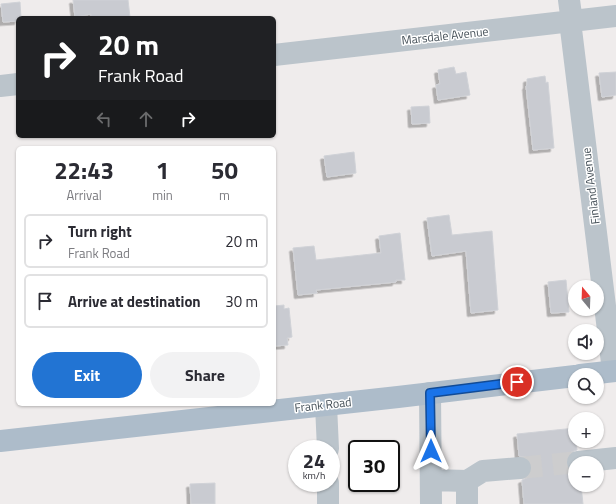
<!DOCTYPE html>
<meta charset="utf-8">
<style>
:root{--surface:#fff;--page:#f2f2f3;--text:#2b2b33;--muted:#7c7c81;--line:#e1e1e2;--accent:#2274d3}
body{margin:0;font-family:"Titillium Web",sans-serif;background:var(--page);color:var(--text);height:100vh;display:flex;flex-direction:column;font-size:15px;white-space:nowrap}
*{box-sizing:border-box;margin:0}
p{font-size:13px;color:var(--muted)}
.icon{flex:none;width:22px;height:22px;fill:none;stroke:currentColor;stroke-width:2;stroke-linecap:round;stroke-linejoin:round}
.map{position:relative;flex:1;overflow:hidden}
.drawer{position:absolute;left:16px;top:146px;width:260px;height:260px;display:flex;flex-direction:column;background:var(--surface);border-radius:6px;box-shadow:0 1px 3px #0004}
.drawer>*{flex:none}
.guide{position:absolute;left:16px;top:16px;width:260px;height:122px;border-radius:6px;box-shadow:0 1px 3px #0004;background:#202124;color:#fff;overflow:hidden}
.needle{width:26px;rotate:341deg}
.tools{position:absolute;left:568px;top:280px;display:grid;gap:8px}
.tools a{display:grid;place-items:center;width:36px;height:36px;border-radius:50%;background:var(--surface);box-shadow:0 1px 3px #0004;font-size:20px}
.speed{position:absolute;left:288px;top:440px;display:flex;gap:8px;font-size:20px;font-weight:700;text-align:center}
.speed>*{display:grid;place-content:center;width:52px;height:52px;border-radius:50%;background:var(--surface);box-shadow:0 1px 3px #0004;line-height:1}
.speed small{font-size:10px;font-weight:400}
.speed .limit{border:2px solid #111;border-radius:6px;background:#fff;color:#111}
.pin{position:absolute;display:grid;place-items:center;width:34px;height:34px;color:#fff;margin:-17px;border:2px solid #fff;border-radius:50%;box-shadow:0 1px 4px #0007}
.me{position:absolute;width:44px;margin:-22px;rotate:0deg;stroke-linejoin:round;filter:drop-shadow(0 0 3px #0008)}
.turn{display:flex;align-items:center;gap:14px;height:84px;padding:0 16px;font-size:18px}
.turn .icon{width:52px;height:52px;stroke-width:2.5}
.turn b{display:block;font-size:28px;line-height:34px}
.lanes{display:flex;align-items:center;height:38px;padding:0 16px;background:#0003;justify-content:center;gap:20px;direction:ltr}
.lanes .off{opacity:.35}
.eta{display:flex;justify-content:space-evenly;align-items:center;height:68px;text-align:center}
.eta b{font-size:24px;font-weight:700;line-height:28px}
.button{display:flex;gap:8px;margin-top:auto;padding:8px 16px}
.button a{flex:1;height:46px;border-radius:24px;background:var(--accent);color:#fff;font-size:16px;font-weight:700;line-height:46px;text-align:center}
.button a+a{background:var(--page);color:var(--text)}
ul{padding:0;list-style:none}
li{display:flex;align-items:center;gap:12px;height:54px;margin:0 8px 6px;padding:0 8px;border:2px solid var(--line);border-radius:6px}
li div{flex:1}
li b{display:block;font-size:15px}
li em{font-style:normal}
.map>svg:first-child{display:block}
</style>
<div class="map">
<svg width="616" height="504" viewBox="0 0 616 504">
<defs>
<filter id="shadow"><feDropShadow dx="-3.5" dy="3.5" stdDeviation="0" flood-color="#0004"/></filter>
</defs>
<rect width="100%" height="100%" fill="#efecec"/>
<path fill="#c9cbd1" stroke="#d0d2d7" filter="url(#shadow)" d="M 73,0 L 128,0 L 130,17 L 121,18 L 91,18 L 91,14 L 75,17 Z
M 20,2 L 21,18 L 18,18 L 18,21 L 3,22 L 1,4 Z
M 454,67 L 456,74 L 466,72 L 470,95 L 438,100 L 436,85 L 440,84 L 438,70 Z
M 616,72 L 616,95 L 602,97 L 599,73 Z
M 545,76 L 546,83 L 548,82 L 554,148 L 533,150 L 526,86 L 527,85 L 527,79 Z
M 429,106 L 430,123 L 412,124 L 411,107 Z
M 354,152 L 356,173 L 327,177 L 324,156 Z
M 449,215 L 452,235 L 492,231 L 498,310 L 471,313 L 466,251 L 432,256 L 427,218 Z
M 400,233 L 405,280 L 396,280 L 396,282 L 316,290 L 317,293 L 298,295 L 293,248 L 314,246 L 316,260 L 381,253 L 379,236 Z
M 566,280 L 569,312 L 551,313 L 548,282 Z
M 284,305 L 284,309 L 289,308 L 292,337 L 287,338 L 288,345 L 274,346 L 274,306 Z
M 575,428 L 575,441 L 576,441 L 577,450 L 571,452 L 567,457 L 566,464 L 568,470 L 573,473 L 575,474 L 575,485 L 581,485 L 583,504 L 524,504 L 522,480 L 527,478 L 531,474 L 532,467 L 530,461 L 526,457 L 519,456 L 517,434 Z
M 215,483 L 215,504 L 191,504 L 190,484 Z"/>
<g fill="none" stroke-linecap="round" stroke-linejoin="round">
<path stroke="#cdcdce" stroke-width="22" stroke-dasharray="22 11" stroke-linecap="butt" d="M 520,468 L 578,462"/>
<path stroke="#bbc4cb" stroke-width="22" d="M 569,0 L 571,15 L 570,21 L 613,371
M 274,55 L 616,16
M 0,86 L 18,84
M 430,393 L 431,504
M 326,405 L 328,449
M 578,462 L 616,458
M 431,480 L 467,481 L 467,504
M 467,481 L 483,471 L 520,468
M 328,504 L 328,483"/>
<path stroke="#adbcca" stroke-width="22" d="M 580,375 L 616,371
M 0,441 L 398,397 L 575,376"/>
</g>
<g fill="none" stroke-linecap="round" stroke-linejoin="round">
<defs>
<path id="route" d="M 431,451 L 430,393 L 517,382"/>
</defs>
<use href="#route" stroke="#114b97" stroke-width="10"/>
<use href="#route" stroke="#1a73e8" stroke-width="7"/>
</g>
<g text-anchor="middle" stroke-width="3" stroke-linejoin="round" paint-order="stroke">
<g font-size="12" fill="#455058" stroke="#fff">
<text transform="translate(445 36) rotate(-6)" y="4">Marsdale Avenue</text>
<text transform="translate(591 186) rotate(-97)" y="4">Finland Avenue</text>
<text transform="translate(323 405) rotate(-6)" y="4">Frank Road</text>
</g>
</g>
</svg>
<div class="tools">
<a><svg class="needle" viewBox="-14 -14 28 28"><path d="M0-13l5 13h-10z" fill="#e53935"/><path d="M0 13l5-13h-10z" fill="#7c7c81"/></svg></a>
<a><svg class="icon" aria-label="sound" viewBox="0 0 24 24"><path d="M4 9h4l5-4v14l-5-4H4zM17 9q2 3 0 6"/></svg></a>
<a><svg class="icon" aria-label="search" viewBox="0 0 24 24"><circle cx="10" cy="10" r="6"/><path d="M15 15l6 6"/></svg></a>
<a>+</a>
<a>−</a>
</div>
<div class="speed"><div>24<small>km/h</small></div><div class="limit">30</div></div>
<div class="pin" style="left:517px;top:382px;background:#d93025"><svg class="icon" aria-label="arrive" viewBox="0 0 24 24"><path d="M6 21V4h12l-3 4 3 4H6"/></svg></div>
<svg class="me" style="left:431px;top:451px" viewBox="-20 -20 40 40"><path d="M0-17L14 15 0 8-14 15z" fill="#1a73e8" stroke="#fff" stroke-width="4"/></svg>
<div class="guide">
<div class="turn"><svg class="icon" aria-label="right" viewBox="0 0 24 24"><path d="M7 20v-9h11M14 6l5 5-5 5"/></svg><div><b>20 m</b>Frank Road</div></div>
<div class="lanes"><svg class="icon off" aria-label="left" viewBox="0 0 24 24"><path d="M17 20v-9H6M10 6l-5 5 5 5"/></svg><svg class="icon off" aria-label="ahead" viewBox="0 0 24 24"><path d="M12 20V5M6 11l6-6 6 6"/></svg><svg class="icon" aria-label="right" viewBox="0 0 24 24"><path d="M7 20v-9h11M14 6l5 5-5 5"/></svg></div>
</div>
<section class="drawer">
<div class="eta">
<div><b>22:43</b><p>Arrival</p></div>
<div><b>1</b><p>min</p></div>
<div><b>50</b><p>m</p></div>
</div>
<ul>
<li><svg class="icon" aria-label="right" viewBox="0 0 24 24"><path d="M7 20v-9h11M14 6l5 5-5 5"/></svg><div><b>Turn right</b><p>Frank Road</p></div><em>20 m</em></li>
<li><svg class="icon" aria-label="arrive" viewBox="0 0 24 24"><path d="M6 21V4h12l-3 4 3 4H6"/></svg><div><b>Arrive at destination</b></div><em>30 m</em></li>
</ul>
<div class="button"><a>Exit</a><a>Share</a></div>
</section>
</div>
